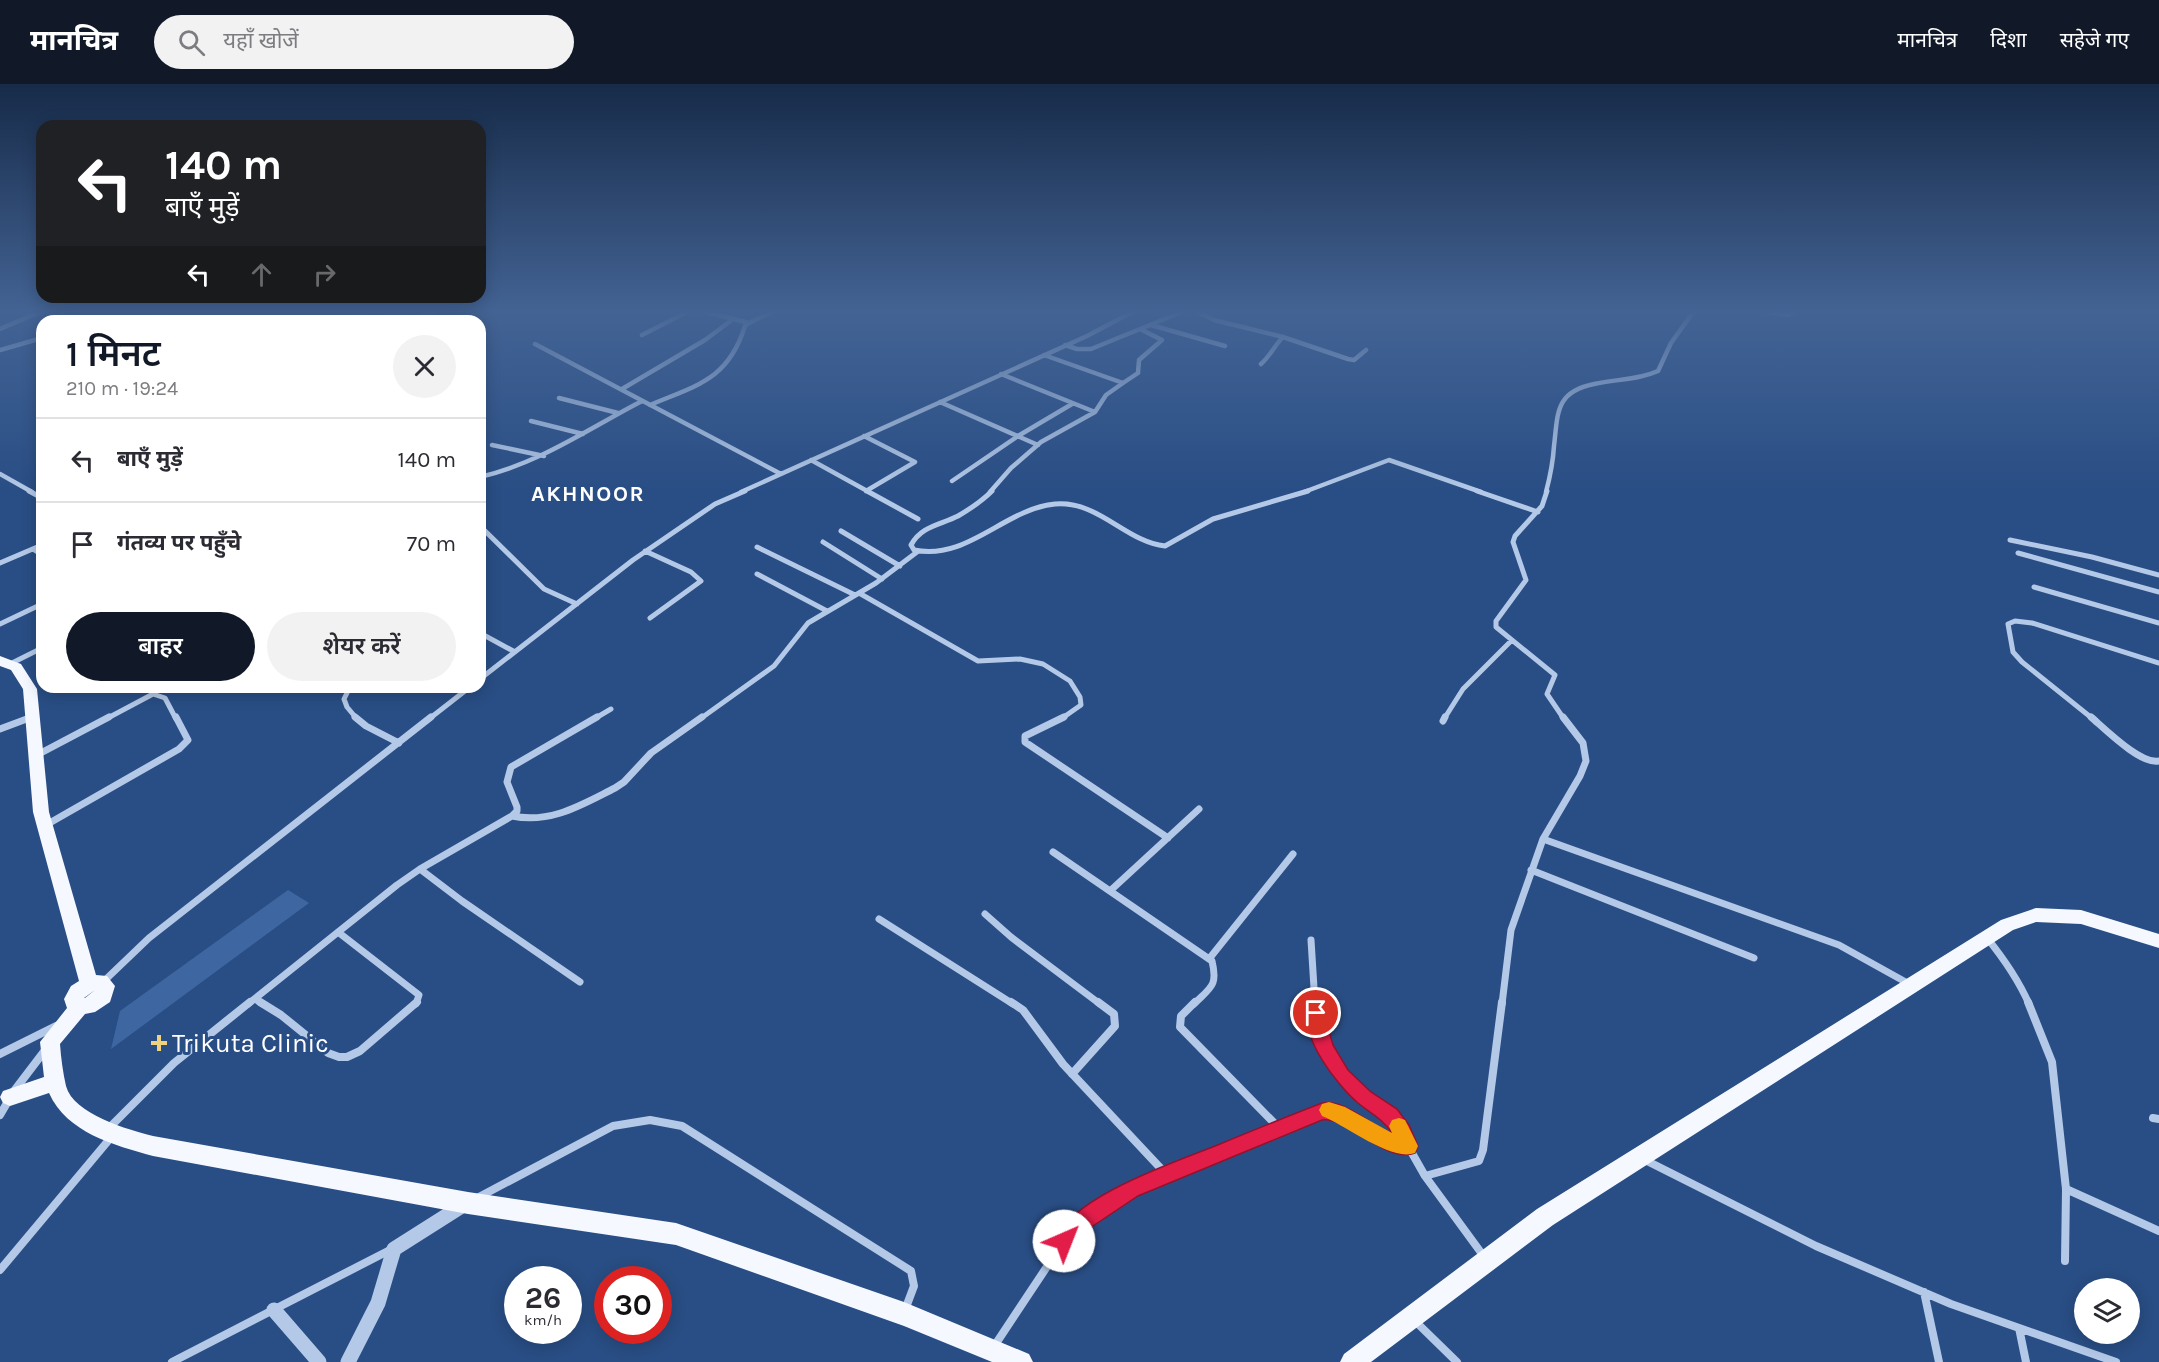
<!DOCTYPE html>
<html lang="hi">
<meta charset="utf-8">
<style>
:root{--surface:#fff;--page:#f2f2f3;--text:#2b2b33;--muted:#7c7c81;--line:#e1e1e2;--accent:#111827}
body{margin:0;font-family:Karla,"Noto Sans Devanagari",sans-serif;background:var(--page);color:var(--text);height:100vh;display:flex;flex-direction:column;font-size:22px;white-space:nowrap}
*{box-sizing:border-box;margin:0}
p{font-size:20px;color:var(--muted)}
.icon{flex:none;width:33px;height:33px;fill:none;stroke:currentColor;stroke-width:2;stroke-linecap:round;stroke-linejoin:round}
.map{position:relative;flex:1;overflow:hidden}
.details{position:absolute;left:36px;top:231px;width:450px;height:378px;display:flex;flex-direction:column;background:var(--surface);border-radius:18px;box-shadow:0 3px 15px #0003}
.details>*{flex:none}
.hud{position:absolute;left:36px;top:36px;width:450px;height:183px;border-radius:18px;box-shadow:0 3px 15px #0003;background:#202124;color:#fff;overflow:hidden}
.buttons{position:absolute;left:2074px;top:1194px;display:grid;gap:12px}
.buttons a{display:grid;place-items:center;width:66px;height:66px;border-radius:50%;background:var(--surface);box-shadow:0 3px 15px #0003;font-size:30px}
.speed{position:absolute;left:504px;top:1182px;display:flex;gap:12px;font-size:30px;font-weight:700;text-align:center}
.speed>*{display:grid;place-content:center;width:78px;height:78px;border-radius:50%;background:var(--surface);box-shadow:0 3px 15px #0003;line-height:1}
.speed small{font-size:15px;font-weight:400}
.speed .limit{border:9px solid #d22;background:#fff;color:#111}
.pin{position:absolute;display:grid;place-items:center;width:51px;height:51px;color:#fff;margin:-26px;border:3px solid #fff;border-radius:50%;box-shadow:0 2px 6px #0007}
.me{position:absolute;width:66px;margin:-33px;rotate:44deg;stroke-linejoin:round;filter:drop-shadow(0 0 4px #0008)}
.turn{display:flex;align-items:center;gap:21px;height:126px;padding:0 30px;font-size:27px}
.turn .icon{width:78px;height:78px;stroke-width:2.5}
.turn b{display:block;font-size:42px;line-height:51px}
.lanes{display:flex;align-items:center;height:57px;padding:0 30px;background:#0003;justify-content:center;gap:30px;direction:ltr}
.lanes .off{opacity:.35}
.round{display:grid;place-items:center;flex:none;width:63px;height:63px;border-radius:32px;background:var(--page)}
.overview{display:flex;align-items:center;justify-content:space-between;height:102px;padding:0 30px}
h1{font-size:36px;font-weight:600;line-height:45px;color:var(--accent)}
.action{display:flex;gap:12px;margin-top:auto;padding:12px 30px}
.action a{flex:1;height:69px;border-radius:36px;background:var(--accent);color:#fff;font-size:24px;font-weight:600;line-height:69px;text-align:center}
.action a+a{background:var(--page);color:var(--text)}
ul{padding:0;list-style:none}
li{display:flex;align-items:center;gap:18px;height:84px;padding:0 30px;border-top:2px solid var(--line)}
li div{flex:1}
li b{display:block;font-size:22px}
li em{font-style:normal}
header{display:flex;align-items:center;gap:36px;box-sizing:border-box;height:84px;padding:0 30px;background:var(--accent);color:#fff}
header strong{font-size:28px}
nav{display:flex;gap:33px;margin-inline-start:auto;font-size:21px}
.search{width:420px;height:54px;background:var(--page);display:flex;align-items:center;gap:15px;box-sizing:border-box;padding:0 21px;border-radius:33px;color:var(--muted);font-size:22px}
.map>svg:first-child{display:block}
</style>
<header>
<strong>मानचित्र</strong>
<div class="search"><svg class="icon" aria-label="search" viewBox="0 0 24 24"><circle cx="10" cy="10" r="6"/><path d="M15 15l6 6"/></svg>यहाँ खोजें</div>
<nav><a>मानचित्र</a><a>दिशा</a><a>सहेजे गए</a></nav>
</header>
<div class="map">
<svg width="2159" height="1278" viewBox="0 0 2159 1278">
<rect width="100%" height="100%" fill="#294e85"/>
<path fill="#3e67a1" d="M 288,806 L 309,819 L 111,965 L 120,927 Z"/>
<g fill="none" stroke-linecap="round" stroke-linejoin="round">
<path stroke="#b4c9e7" stroke-width="4.5" d="M 61,227 L 64,231 L 87,237
M 381,227 L 413,235 L 437,227
M 1196,227 L 1214,236 L 1283,253 L 1348,275 L 1354,276 L 1366,266
M 1761,227 L 1788,231 L 1796,227
M 147,237 L 160,232
M 348,237 L 371,227
M 749,239 L 774,227
M 1151,241 L 1225,262
M 0,245 L 42,227
M 642,251 L 689,227
M 535,260 L 781,390
M 1065,261 L 1077,265 L 1091,265 L 1184,227
M 0,266 L 42,254
M 1261,280 C 1271,271 1274,262 1283,253
M 1001,290 L 1095,328
M 1123,299 L 1138,289 L 1139,276 L 1162,256 L 1140,245
M 622,305 L 705,256 L 733,235
M 559,314 L 618,329
M 940,318 L 1038,361
M 650,321 C 697,301 728,296 745,242 L 749,239 L 703,227
M 531,337 L 583,350
M 864,352 L 915,378 L 866,407
M 492,361 L 544,372
M 811,376 L 869,408
M 0,390 L 32,408
M 480,393 C 540,379 588,345 642,317
M 952,397 L 1018,352 L 1072,320
M 741,408 L 1087,252 L 1134,227
M 990,408 L 1011,384 L 1041,358 L 1095,328 L 1106,311 L 1123,299 L 1044,271
M 1304,408 L 1389,376 L 1481,408
M 1546,408 C 1550,393 1553,378 1554,362 C 1558,329 1555,308 1594,300 C 1616,295 1638,296 1658,287 L 1671,259 L 1694,227"/>
<path stroke="#b4c9e7" stroke-width="5" d="M 29,407 L 42,414
M 867,407 L 918,435
M 992,407 C 982,417 970,425 958,432 C 940,441 921,442 911,461 L 914,466 C 968,477 1004,425 1055,420 C 1098,416 1126,458 1165,462 L 1213,435 L 1308,407
M 1477,407 L 1538,428
M 1547,407 L 1542,422 L 1515,452 L 1513,458 L 1526,496 L 1496,537 L 1496,543 L 1555,591 L 1547,610 L 1564,635
M 480,442 L 544,505 L 577,520
M 841,447 L 900,482
M 2010,456 L 2092,473 L 2159,491
M 823,458 L 882,495
M 757,463 L 855,511
M 33,465 L 42,471
M 645,467 L 691,488 L 701,497 L 650,534
M 2018,469 L 2159,508
M 0,479 L 42,461
M 757,490 L 827,527
M 2034,503 L 2159,539
M 859,509 L 978,577 L 1020,575 L 1043,580 L 1070,597 L 1080,613 L 1081,621 L 1061,635
M 0,540 L 42,520
M 480,549 L 515,568
M 10,580 L 42,564
M 480,595 L 633,476 L 715,420 L 745,407
M 350,603 L 344,615 L 347,623 L 357,635
M 28,635 L 33,633
M 106,635 L 153,610 L 165,614 L 176,635
M 429,635 L 470,603
M 594,635 L 611,625
M 700,635 L 774,582 L 808,539 L 876,499 L 917,468
M 1444,635 L 1463,605 L 1512,556
M 2093,635 L 2022,578 L 2013,568 L 2008,540 L 2015,537 L 2032,539 L 2159,579"/>
<path stroke="#b4c9e7" stroke-width="7" d="M 355,633 L 366,642 L 399,659
M 1064,633 L 1025,652 L 1025,658 L 1168,754
M 2091,633 C 2105,645 2141,681 2159,677
M 1443,637 L 1445,633
M 0,645 L 32,633
M 37,671 L 109,633
M 512,732 C 551,740 581,721 615,704 L 624,698 L 651,669 L 702,633
M 46,741 L 179,665 L 188,656 L 176,633
M 1543,755 L 1839,861 L 1911,901
M 1053,768 L 1212,877 C 1218,902 1211,903 1194,920
M 420,785 L 462,817 L 580,898
M 1531,786 L 1754,874
M 1110,807 L 1199,725
M 985,830 L 1011,853 L 1100,920
M 879,835 L 1013,920
M 338,848 L 419,911 L 416,920
M 1987,854 C 2004,875 2018,895 2029,920
M 1311,856 L 1315,920
M 1209,875 L 1293,770
M 103,898 L 149,854 L 431,633
M 255,915 L 263,920
M 248,920 L 397,801 L 420,785 L 512,732 L 517,727 L 517,723 L 507,698 L 511,683 L 597,633
M 1502,920 L 1511,846 L 1543,755 L 1580,692 L 1586,677 L 1583,659 L 1563,633"/>
<path stroke="#b4c9e7" stroke-width="8" d="M 260,918 L 281,931 L 328,969 L 339,973 L 347,973 L 360,967 L 417,918
M 1011,918 L 1023,926 L 1063,980 L 1166,1090
M 1195,918 L 1181,932 L 1180,943 L 1280,1045
M 1314,918 C 1320,954 1335,987 1363,1011 C 1385,1031 1396,1030 1408,1062
M 2028,918 L 2052,978 L 2066,1105 L 2065,1177
M 0,970 L 56,942
M 1072,990 L 1115,942 L 1114,930 L 1098,918
M 0,1031 L 14,1007 L 46,965
M 2153,1034 L 2159,1035
M 108,1045 L 174,979 L 250,918
M 1645,1076 L 1816,1162 L 1951,1220 L 2116,1278
M 2066,1105 L 2159,1147
M 479,1113 L 613,1042 L 650,1036 L 682,1042 L 911,1187 L 914,1202 L 905,1226
M 1485,1174 L 1425,1092 L 1479,1077 L 1483,1066 L 1502,918
M 0,1186 L 113,1051
M 1924,1208 L 1939,1278
M 1414,1236 L 1457,1278
M 2019,1244 L 2026,1278
M 993,1264 L 1064,1157 L 1082,1137 L 1131,1105 L 1322,1027 L 1338,1028 L 1381,1054 L 1408,1062 L 1425,1092
M 172,1278 L 390,1166"/>
<path stroke="#b4c9e7" stroke-width="15" d="M 274,1226 L 319,1278
M 348,1278 L 378,1219 L 394,1165 L 465,1120"/>
<path fill="#f5f8fe" fill-rule="evenodd" d="M 0,572 L 21,580 L 37,605 L 49,728 L 96,891 L 107,892 L 115,902 L 110,918 L 95,928 L 85,930 L 60,960 C 61,974 63,989 66,1002 C 73,1030 129,1046 153,1052 L 468,1108 L 676,1139 L 904,1218 L 1029,1270 L 1033,1278 L 992,1278 L 904,1242 L 676,1161 L 468,1130 L 153,1072 C 114,1061 67,1049 49,1009 L 10,1022 L 3,1019 L 0,1013 L 3,1007 L 44,993 L 40,958 L 67,924 L 64,915 L 71,902 L 79,897 L 33,728 L 23,605 L 11,586 L 0,582 ZM 95,906 L 85,914 L 84,914 Z
M 2036,824 L 2081,826 L 2159,850 L 2159,864 L 2081,840 L 2036,838 L 2013,846 L 1553,1141 L 1371,1278 L 1340,1278 L 1344,1270 L 1537,1125 L 2001,836 Z"/>
</g>
<linearGradient id="sky" x2="0" y2="1"><stop stop-color="#172b49"/><stop offset="0.56" stop-color="#436394"/><stop offset="1" stop-color="#436394" stop-opacity="0"/></linearGradient>
<rect width="2159" height="406" fill="url(#sky)"/>
<path fill="#e11d48" stroke="#92132f" stroke-width="1.5" d="M 1316,921 L 1322,923 L 1333,961 L 1348,986 L 1371,1008 L 1397,1025 L 1409,1041 L 1418,1062 L 1415,1069 C 1385,1080 1347,1032 1322,1036 L 1138,1112 L 1090,1144 L 1071,1164 L 1064,1167 L 1057,1164 L 1054,1157 C 1073,1111 1176,1078 1220,1060 C 1254,1046 1288,1032 1322,1019 C 1347,1015 1369,1042 1392,1049 C 1383,1035 1370,1029 1358,1019 C 1338,1002 1297,951 1310,923 Z"/>
<path fill="#f59e0b" d="M 1329,1018 L 1345,1023 L 1392,1049 L 1389,1042 L 1392,1036 L 1399,1034 L 1405,1036 L 1418,1062 L 1415,1069 C 1391,1078 1346,1041 1322,1032 L 1319,1026 L 1322,1020 Z"/>
<path fill="#efd27b" stroke="#294e85" stroke-width="2" d="M156 950h6v6h6v6h-6v6h-6v-6h-6v-6h6z"/>
<g text-anchor="middle" stroke-width="6" stroke-linejoin="round" paint-order="stroke">
<g font-size="22" font-weight="bold" letter-spacing="1.5" fill="#fff" stroke="#294e85">
<text x="588" y="417">AKHNOOR</text>
</g>
<g font-size="26" fill="#fff" stroke="#294e85" text-anchor="start">
<text x="172" y="968">Trikuta Clinic</text>
</g>
</g>
</svg>
<div class="buttons">
<a><svg class="icon" aria-label="layers" viewBox="0 0 24 24"><path d="M12 4l9 5-9 5-9-5zM3 14l9 5 9-5"/></svg></a>
</div>
<div class="speed"><div>26<small>km/h</small></div><div class="limit">30</div></div>
<div class="pin" style="left:1316px;top:929px;background:#d93025"><svg class="icon" aria-label="arrive" viewBox="0 0 24 24"><path d="M6 21V4h12l-3 4 3 4H6"/></svg></div>
<svg class="me" style="left:1064px;top:1157px" viewBox="-20 -20 40 40"><circle r="19" fill="#fff"/><path d="M0-13L10 11 0 6-10 11z" fill="#e11d48"/></svg>
<div class="hud">
<div class="turn"><svg class="icon" aria-label="left" viewBox="0 0 24 24"><path d="M17 20v-9H6M10 6l-5 5 5 5"/></svg><div><b>140 m</b>बाएँ मुड़ें</div></div>
<div class="lanes"><svg class="icon" aria-label="left" viewBox="0 0 24 24"><path d="M17 20v-9H6M10 6l-5 5 5 5"/></svg><svg class="icon off" aria-label="ahead" viewBox="0 0 24 24"><path d="M12 20V5M6 11l6-6 6 6"/></svg><svg class="icon off" aria-label="right" viewBox="0 0 24 24"><path d="M7 20v-9h11M14 6l5 5-5 5"/></svg></div>
</div>
<section class="details">
<div class="overview"><div><h1>1 मिनट</h1><p>210 m · 19:24</p></div><a class="round"><svg class="icon" aria-label="close" viewBox="0 0 24 24"><path d="M6 6l12 12M18 6L6 18"/></svg></a></div>
<ul>
<li><svg class="icon" aria-label="left" viewBox="0 0 24 24"><path d="M17 20v-9H6M10 6l-5 5 5 5"/></svg><div><b>बाएँ मुड़ें</b></div><em>140 m</em></li>
<li><svg class="icon" aria-label="arrive" viewBox="0 0 24 24"><path d="M6 21V4h12l-3 4 3 4H6"/></svg><div><b>गंतव्य पर पहुँचे</b></div><em>70 m</em></li>
</ul>
<div class="action"><a>बाहर</a><a>शेयर करें</a></div>
</section>
</div>
